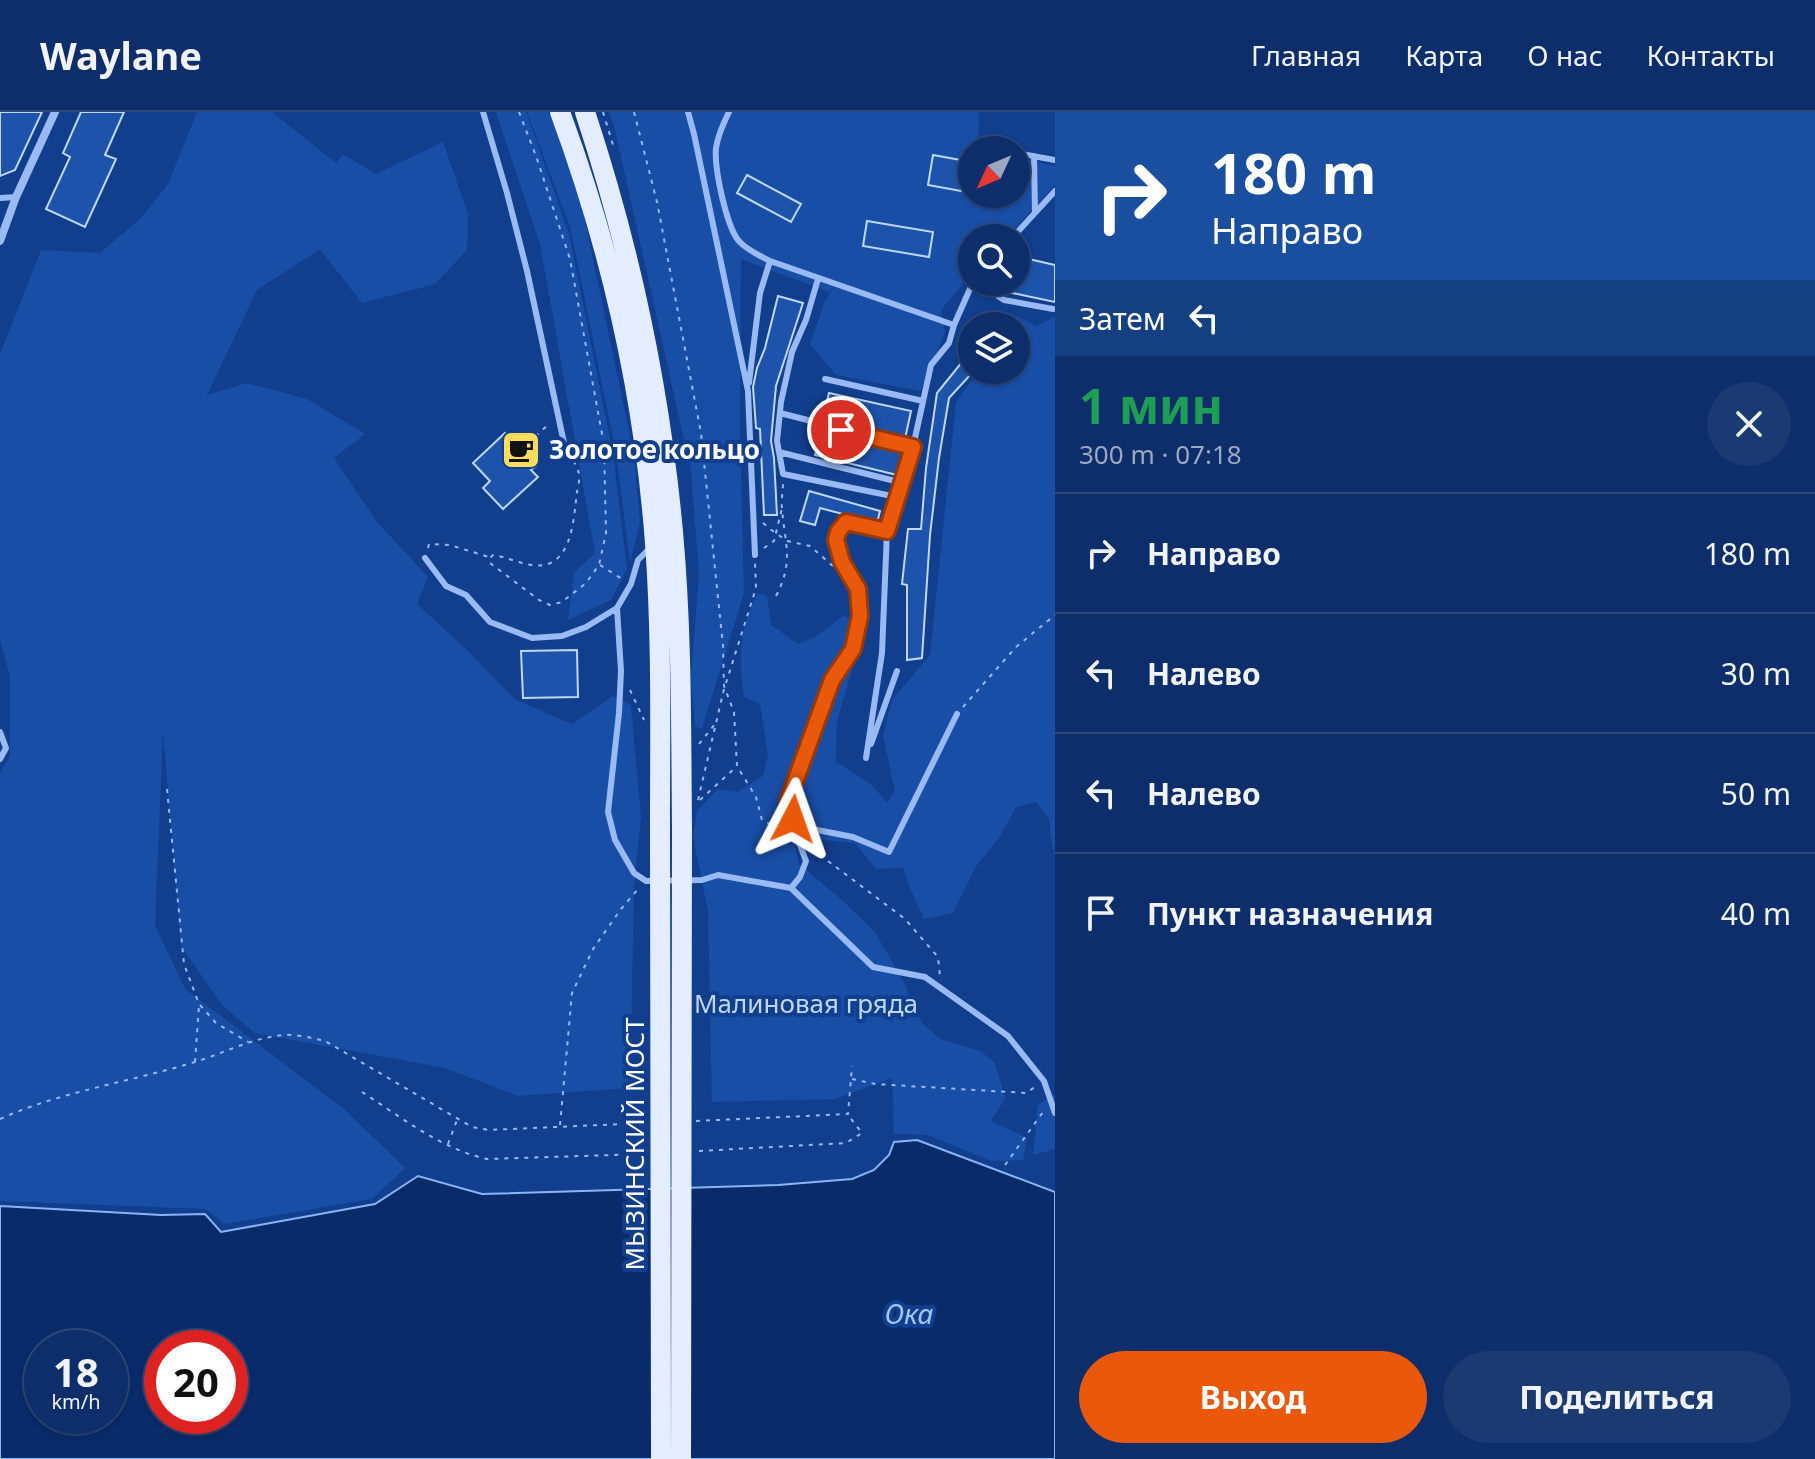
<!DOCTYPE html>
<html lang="ru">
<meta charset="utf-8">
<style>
:root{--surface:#0d2e6a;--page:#1b3a72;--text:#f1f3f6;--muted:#9aa8c1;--line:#2d4a7e;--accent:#ea580c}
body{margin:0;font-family:"Noto Sans",sans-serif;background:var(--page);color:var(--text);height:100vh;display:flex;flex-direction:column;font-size:30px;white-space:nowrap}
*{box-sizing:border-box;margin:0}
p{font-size:26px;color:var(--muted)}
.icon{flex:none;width:44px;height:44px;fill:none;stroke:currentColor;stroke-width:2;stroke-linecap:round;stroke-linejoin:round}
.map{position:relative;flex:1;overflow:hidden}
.details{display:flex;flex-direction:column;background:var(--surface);width:760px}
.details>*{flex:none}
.banner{background:#1a4fa0;color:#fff;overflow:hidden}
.needle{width:52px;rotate:226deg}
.buttons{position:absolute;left:958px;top:24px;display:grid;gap:16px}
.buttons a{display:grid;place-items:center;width:72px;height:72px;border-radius:50%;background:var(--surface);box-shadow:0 2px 6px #0004,0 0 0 2px var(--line);font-size:40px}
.speed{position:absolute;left:24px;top:1218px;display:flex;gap:16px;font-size:40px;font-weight:700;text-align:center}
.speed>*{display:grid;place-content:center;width:104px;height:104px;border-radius:50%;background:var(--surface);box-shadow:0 2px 6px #0004,0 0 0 2px var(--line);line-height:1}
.speed small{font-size:20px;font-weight:400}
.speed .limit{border:12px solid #d22;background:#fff;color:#111}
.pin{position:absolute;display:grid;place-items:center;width:68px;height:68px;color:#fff;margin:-34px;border:4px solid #fff;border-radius:50%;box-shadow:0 2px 8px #0007}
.me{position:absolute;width:88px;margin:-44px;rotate:4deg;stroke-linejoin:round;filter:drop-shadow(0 0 6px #0008)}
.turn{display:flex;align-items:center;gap:28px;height:168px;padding:0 24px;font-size:36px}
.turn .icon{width:104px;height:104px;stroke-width:2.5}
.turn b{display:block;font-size:56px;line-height:68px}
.then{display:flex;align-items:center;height:76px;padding:0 24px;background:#0003;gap:16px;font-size:30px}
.round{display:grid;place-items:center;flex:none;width:84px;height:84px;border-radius:42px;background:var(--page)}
.overview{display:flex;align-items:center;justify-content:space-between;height:136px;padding:0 24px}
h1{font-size:48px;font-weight:700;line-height:60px;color:#1e9e55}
.cta{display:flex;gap:16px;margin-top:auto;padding:16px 24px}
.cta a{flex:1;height:92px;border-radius:48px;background:var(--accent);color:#fff;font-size:32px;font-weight:700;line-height:92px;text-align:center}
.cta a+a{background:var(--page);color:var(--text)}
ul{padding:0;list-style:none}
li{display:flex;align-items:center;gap:24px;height:120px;padding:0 24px;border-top:2px solid var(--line)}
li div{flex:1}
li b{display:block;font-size:30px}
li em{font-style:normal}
header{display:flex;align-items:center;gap:48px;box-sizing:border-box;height:112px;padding:0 40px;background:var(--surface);border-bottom:2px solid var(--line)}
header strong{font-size:38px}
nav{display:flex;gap:44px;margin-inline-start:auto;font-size:28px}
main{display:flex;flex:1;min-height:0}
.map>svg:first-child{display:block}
</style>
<header>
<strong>Waylane</strong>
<nav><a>Главная</a><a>Карта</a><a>О нас</a><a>Контакты</a></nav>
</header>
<main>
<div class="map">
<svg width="1055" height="1347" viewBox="0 0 1055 1347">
<rect width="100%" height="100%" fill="#113e8d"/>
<path fill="#194ea7" d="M 197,0 L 272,0 L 336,51 L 343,42 L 376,62 L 443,30 L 468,102 L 467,138 L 435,172 L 362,191 L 320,137 L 257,178 L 207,283 L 247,271 L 307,287 L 365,322 L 334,346 L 377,410 L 428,465 L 417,492 L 467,538 L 516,588 L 572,612 L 613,584 L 631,593 L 641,705 L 634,774 L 630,976 L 518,984 L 445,956 L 255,921 L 222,893 L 181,834 L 163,621 L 155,813 L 185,877 L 344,997 L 405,1056 L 372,1087 L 224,1112 L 206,1097 L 0,1089 L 0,661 L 10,644 L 10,565 L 0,528 L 0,242 L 41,138 L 100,141 L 141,106 L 168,72 Z
M 496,0 L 526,0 L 569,121 L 613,342 L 627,457 L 611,488 L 568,508 L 574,461 L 595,441 L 540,132 Z
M 527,0 L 549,0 L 580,85 L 634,343 L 640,410 L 630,451 L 616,340 L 570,115 Z
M 609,0 L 979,0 L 978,38 L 972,38 L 972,82 L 1016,82 L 1016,46 L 1055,54 L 1055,73 L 1006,126 L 972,126 L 972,162 L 941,198 L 945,221 L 920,279 L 836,263 L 810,232 L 824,191 L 833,175 L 829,180 L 741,147 L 740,324 L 744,481 L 702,616 L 695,615 L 691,565 L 699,462 L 691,359 L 615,18 Z
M 1010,201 L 1036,214 L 1055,205 L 1055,744 L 1052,734 L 1049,707 L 1036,690 L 1016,695 L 999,726 L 976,754 L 953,801 L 924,807 L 910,776 L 903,756 L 876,757 L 855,731 L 823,728 L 795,734 L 799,752 L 842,788 L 875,820 L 904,871 L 922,911 L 940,927 L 981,939 L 995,951 L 1005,986 L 991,1009 L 1027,1026 L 1023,1048 L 991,1049 L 928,1023 L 894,1022 L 892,966 L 835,987 L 712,990 L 708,799 L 693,725 L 697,699 L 718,677 L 738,680 L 763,664 L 768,643 L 760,592 L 744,585 C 738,546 739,516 758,481 L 767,484 L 771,513 L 798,532 L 815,525 L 843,504 L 866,510 L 837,609 L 836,650 L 872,673 L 887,691 L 895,679 L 883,624 L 892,588 L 930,543 L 956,290 L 979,258 L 1016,258 L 1016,214 L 1004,214 Z
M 1055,982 L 1055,1037 L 1033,1043 L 1038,993 Z"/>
<path fill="#0a2b69" stroke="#8ab4f5" stroke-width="2" fill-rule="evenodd" d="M 917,1028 L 1055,1080 L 1055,1347 L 0,1347 L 0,1094 L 161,1103 L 205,1102 L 221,1120 L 375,1092 L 418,1064 L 482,1082 L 778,1073 L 852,1067 L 874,1058 L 889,1043 L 894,1030 ZM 42,1236 L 110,1236 L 110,1304 L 42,1304 ZM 162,1236 L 230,1236 L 230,1304 L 162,1304 Z"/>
<path fill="#1e53ac" stroke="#c0d7fd" stroke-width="2" d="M 0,0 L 42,0 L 15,58 L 0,64 Z
M 81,0 L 124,0 L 105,43 L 116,47 L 85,115 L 46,97 L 70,45 L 63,41 Z
M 933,43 L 972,50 L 972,81 L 928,73 Z
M 747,63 L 801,92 L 791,110 L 737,81 Z
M 867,109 L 933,120 L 929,145 L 863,134 Z
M 1020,145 L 1055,153 L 1055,190 L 1012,181 Z
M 778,184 L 803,191 L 776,274 L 771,329 L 774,346 L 777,403 L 764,403 L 760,317 L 756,316 L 753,275 L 757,256 L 765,236 Z
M 962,250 L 972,261 L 949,286 L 939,346 L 930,423 L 922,546 L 907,548 L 907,473 L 902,472 L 908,417 L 921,417 L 926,356 L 937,281 Z
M 829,281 L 911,299 L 905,327 L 823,306 Z
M 822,318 L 903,339 L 897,363 L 815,343 Z
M 505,321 L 536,354 L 531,358 L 538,365 L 503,397 L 483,376 L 490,369 L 473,351 Z
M 809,379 L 880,399 L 877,411 L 820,396 L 815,413 L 800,409 Z
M 577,538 L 578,585 L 523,586 L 521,539 Z"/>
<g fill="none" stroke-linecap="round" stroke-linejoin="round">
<path stroke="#99baf2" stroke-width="2" stroke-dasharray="4 6" stroke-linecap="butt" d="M 519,0 L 536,44 L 570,147 L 604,333 L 606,421 L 599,453 L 586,471 L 562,490 L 550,493 L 539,488 L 490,451 L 490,446 L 493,443 C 510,445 530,458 548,452 C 573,443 574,403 577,380 C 578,375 580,367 579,362 C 578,355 571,346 568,339
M 603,0 L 613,33
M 634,0 L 657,90 L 701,321 L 723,534 L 724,574 L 734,600 L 737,654 L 756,685 L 762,708 L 786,720
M 521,338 L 550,311
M 763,411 L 770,417 L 787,429 L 810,434 L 834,455
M 428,436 L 429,432 L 450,433 L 489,445
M 764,436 L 774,429 L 782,396
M 600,453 L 622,467
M 776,484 C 794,450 785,432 782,397 C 781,389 783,380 783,371
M 726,571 L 756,476 L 755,450
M 630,578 L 644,608
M 963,595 L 1016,535 L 1055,503
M 699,632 L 715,612
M 167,677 L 184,852 L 199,892 L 216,911 L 248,930
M 698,688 L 724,577
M 700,688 L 736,655
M 812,737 L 905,807 L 938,845 L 940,864
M 195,950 L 199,893
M 852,967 L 875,972 L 1026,981 L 1035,975
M 362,980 C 401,1005 441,1037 487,1047 L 644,1042
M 0,1007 C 62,979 130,970 195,950 C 224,941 252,926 283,923 C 296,922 312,926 325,929 L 472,1015 L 488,1018 L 646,1011
M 696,1009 L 848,1002 L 852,954
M 560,1013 L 572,881 L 593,837 L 621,797 L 639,776
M 448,1032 L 457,1008
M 699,1039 L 846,1031 L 862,1021 L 848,1003
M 1005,1053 L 1043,1000"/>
<path stroke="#99baf2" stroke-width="6" d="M 483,0 L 507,81 L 527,159 L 564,331
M 688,0 L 694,22 L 748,279 L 755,443
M 729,0 C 723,12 718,23 716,36 C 714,56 726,112 738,128 C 745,137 760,144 770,149 L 954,213
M 989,37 L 995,38
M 1016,41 L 1055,48
M 1034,44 L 1035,100
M 0,86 L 16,85
M 1012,126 L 1055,79
M 818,167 L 806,208 L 792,240 L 781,290 L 777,329 L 783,362 L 897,385
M 977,170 L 1004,188 L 1053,197
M 825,267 L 923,289
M 749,271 L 760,181 L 770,149
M 780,301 L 913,335
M 779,340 L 903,371
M 425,446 L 446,474 L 466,483 L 490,510 L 532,526 L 562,524 L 586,515 L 617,496 L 631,472 L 638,448 L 650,436
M 617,496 L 621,559 L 619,601 L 608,700 L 615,728 L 634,761 L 646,769 L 702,768 L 718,763 L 791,776 L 873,855 L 925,865 L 1008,924 L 1044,969 L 1055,1001
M 0,620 L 6,636 L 0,647
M 871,632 L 897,559
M 866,646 L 882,541 L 887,419 L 913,335 L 931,253 L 949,231 L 954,213 L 973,170
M 792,696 L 802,715 L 853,725 L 889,740 L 957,602
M 791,776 L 800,765 L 806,749 L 797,725 L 788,689 L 832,568 L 853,537 L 860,504 L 858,477 L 842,450 L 836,428 L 838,420 L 846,410 L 887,419"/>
<path stroke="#99baf2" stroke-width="8" d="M 0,129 L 16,85 L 55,0"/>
<path stroke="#e4ecff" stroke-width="20" d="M 560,0 C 611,138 644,284 655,431 C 662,526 660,622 660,717
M 585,0 C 630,136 660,277 673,420 C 682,519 681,618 682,717"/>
<path stroke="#e4ecff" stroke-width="20" d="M 660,717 L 661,1347
M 681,1347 L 682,717"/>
</g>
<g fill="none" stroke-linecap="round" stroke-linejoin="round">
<defs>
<path id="route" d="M 793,707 L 788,689 L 832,568 L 853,537 L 860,504 L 858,477 L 842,450 L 836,428 L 838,420 L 846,410 L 887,419 L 913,335 L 841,318"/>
</defs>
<use href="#route" stroke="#983908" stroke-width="20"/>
<use href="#route" stroke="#ea580c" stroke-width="14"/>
</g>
<defs>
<symbol id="cafe-square" viewBox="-11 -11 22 22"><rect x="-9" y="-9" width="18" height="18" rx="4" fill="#ffdc5a" stroke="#113e8d"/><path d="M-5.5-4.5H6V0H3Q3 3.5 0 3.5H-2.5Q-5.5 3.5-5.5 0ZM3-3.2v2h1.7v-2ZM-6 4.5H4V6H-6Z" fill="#111"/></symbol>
</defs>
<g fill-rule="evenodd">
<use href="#cafe-square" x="499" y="316" width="44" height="44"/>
</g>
<g text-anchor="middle" stroke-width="8" stroke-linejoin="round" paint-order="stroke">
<g font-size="26" font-weight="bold" fill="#fff" stroke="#113e8d" text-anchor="start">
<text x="549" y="347">Золотое кольцо</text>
</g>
<g font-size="26" fill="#c0d7fd" stroke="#113e8d">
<text x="806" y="901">Малиновая гряда</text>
</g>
<g font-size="26" fill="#fff" stroke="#113e8d">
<text transform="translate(635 1032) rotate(-90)" y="9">МЫЗИНСКИЙ МОСТ</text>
</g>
<g font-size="28" font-style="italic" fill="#a5c5f9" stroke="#113e8d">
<text x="909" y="1212">Ока</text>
</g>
</g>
</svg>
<div class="buttons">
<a><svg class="needle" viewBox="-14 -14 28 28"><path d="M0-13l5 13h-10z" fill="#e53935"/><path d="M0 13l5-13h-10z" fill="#9aa8c1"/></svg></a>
<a><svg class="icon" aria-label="search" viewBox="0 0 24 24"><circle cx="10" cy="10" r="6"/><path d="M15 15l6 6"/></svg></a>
<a><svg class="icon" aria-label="layers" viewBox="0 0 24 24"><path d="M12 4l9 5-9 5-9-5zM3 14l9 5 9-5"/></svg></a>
</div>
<div class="speed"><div>18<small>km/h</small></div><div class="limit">20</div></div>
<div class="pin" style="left:841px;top:318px;background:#d93025"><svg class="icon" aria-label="arrive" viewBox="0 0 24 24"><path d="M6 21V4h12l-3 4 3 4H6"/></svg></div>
<svg class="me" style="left:793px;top:707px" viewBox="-20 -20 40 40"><path d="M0-17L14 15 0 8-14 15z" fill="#ea580c" stroke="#fff" stroke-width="4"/></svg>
</div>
<section class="details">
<div class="banner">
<div class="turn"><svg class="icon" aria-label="right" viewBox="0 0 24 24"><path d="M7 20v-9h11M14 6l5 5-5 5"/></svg><div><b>180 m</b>Направо</div></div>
<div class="then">Затем<svg class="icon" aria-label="left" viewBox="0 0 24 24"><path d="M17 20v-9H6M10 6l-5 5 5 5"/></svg></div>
</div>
<div class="overview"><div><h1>1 мин</h1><p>300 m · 07:18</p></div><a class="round"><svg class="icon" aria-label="close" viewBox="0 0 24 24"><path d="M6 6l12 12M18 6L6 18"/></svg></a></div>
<ul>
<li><svg class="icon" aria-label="right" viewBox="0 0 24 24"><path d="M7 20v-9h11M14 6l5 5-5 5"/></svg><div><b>Направо</b></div><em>180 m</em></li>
<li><svg class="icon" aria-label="left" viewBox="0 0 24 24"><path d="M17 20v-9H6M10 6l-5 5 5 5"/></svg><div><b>Налево</b></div><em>30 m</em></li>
<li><svg class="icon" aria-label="left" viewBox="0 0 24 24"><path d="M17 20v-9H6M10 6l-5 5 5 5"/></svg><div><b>Налево</b></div><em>50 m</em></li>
<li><svg class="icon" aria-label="arrive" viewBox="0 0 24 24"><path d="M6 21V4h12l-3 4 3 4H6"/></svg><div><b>Пункт назначения</b></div><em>40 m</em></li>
</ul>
<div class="cta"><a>Выход</a><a>Поделиться</a></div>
</section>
</main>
